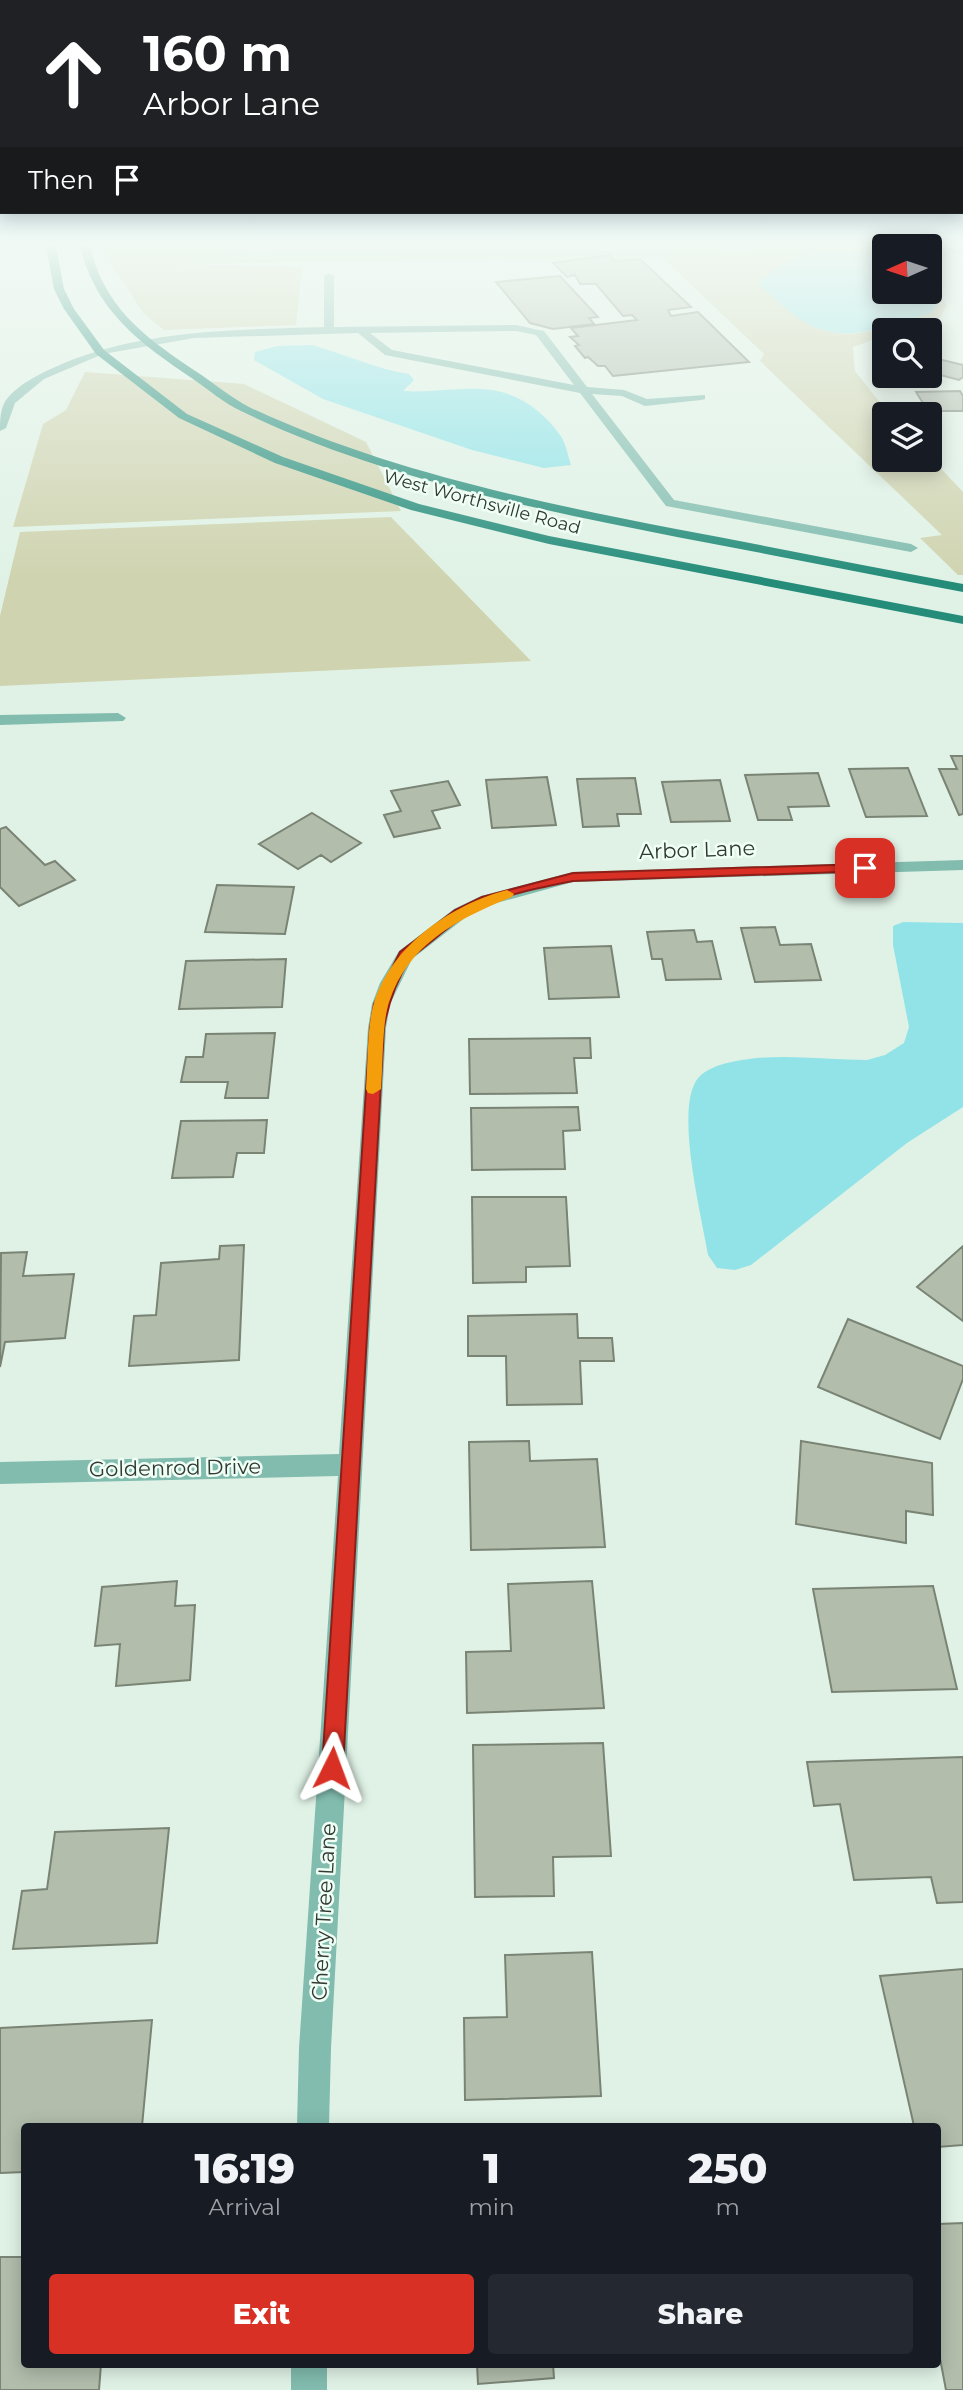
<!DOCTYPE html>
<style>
:root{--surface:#171b24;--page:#242831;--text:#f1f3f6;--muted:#9ea1a6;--accent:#d93025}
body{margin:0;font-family:Montserrat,sans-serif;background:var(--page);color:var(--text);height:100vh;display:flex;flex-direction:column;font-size:26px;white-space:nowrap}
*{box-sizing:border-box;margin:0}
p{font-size:23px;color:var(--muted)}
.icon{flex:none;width:38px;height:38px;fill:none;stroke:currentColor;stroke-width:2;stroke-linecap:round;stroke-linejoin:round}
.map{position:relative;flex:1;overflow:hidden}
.side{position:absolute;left:21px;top:2123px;width:920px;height:245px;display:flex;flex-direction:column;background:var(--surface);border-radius:7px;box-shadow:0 4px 18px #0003}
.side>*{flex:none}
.guide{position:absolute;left:0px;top:0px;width:964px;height:214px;box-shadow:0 4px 18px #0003;background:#202124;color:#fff;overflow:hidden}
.needle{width:46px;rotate:267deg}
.controls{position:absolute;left:872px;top:234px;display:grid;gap:14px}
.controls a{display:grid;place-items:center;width:70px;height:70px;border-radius:7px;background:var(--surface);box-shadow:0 4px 18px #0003;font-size:35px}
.pin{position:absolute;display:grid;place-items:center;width:60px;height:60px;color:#fff;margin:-30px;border-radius:14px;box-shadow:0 4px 10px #0006}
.me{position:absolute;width:77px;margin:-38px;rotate:3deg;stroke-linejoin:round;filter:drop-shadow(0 0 5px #0008)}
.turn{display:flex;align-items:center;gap:24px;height:147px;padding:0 28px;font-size:32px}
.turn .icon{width:91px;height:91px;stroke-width:2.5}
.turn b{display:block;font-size:49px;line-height:60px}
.then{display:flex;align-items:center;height:66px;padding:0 28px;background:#0003;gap:14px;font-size:26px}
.eta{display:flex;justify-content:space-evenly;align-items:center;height:119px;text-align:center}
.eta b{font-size:42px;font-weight:800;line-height:49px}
.action{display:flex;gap:14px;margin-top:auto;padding:14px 28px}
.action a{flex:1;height:80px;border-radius:7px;background:var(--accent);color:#fff;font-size:28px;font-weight:800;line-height:80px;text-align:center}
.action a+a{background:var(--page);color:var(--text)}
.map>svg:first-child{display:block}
</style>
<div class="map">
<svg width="963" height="2390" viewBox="0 0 963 2390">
<rect width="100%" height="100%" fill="#e0f2e6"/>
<path fill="#cfd3af" d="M 103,246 L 230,246 L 244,252 L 620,250 L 619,246 L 717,246 L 720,251 C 801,247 882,246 963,246 L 963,253 L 929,258 L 929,247 L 884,247 L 884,257 L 866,253 L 808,254 L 760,282 L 761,286 C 777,300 793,317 813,326 C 850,344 892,325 929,314 L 933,295 L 929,291 L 929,283 L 947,305 L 941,317 L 901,331 L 884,331 L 884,336 L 853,347 L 855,371 L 890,415 L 884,415 L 884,460 L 929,460 L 929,456 L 963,492 L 963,575 L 958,575 L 920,538 L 942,535 L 760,361 L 764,354 L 662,257 L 573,261 L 500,259 L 177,264 L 302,267 L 296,325 L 164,330 L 143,313 L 104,253 Z
M 85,372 L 244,384 L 366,442 L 401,511 L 13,527 L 43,424 L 66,410 Z
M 391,517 L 531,661 L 0,686 L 0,616 L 20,532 Z"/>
<path fill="#91e3e8" d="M 830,252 L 866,253 L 884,257 L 884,292 L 929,291 L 937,307 L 929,314 C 892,324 850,344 812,326 C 793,317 777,300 760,286 L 760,282 C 784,260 799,255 830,252 Z
M 312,345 C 345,354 376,369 409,374 L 414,380 L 403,391 C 429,393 453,388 479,389 C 512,389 541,408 560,435 C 566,443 568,456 571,465 L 544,468 L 472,450 L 323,399 L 254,360 L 255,352 L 277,346 Z
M 903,922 L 963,923 L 963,1107 L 907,1143 L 751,1265 L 735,1270 L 717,1268 L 708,1255 C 702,1217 673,1105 699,1077 C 711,1065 733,1061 749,1059 C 784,1054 831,1060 867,1060 L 885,1055 L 904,1043 L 909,1027 L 893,945 L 893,926 Z"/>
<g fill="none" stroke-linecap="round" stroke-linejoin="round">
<path fill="#91e3e8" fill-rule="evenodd" d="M 215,246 L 223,246 L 240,252 L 661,251 L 664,253 L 661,255 L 239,256 Z
M 963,246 L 963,250 L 929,251 L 929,247 Z"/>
</g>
<path fill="#b2bdac" stroke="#7a8475" stroke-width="2" d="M 611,255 L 614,261 L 640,259 L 691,307 L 668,310 L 671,316 L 698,312 L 749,362 L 613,376 L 605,366 L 598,366 L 588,357 L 585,358 L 575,346 L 579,345 L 570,337 L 578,336 L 571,328 L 637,320 L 632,315 L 623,316 L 596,284 L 580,284 L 575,275 L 567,277 L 553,263 Z
M 560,276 L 598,317 L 589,318 L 594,324 L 553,329 L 530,323 L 496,282 Z
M 934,358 L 963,365 L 963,377 L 959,380 L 929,372 L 929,361 Z
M 960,391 L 963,396 L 963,411 L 928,411 L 916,392 Z
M 951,756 L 963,756 L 963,814 L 959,815 L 939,769 L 957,769 Z
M 908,768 L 927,816 L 866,817 L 849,769 Z
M 818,773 L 829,806 L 788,807 L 792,820 L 758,820 L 745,775 Z
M 547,777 L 556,825 L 492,828 L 486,780 Z
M 635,778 L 641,814 L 617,814 L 619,826 L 583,827 L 577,779 Z
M 720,780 L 730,821 L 671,822 L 662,782 Z
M 448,781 L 460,805 L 432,811 L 440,828 L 394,837 L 384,815 L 401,811 L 391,791 Z
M 312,813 L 361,843 L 331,862 L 321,855 L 298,869 L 259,844 Z
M 6,827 L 45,865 L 55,861 L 75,880 L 19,906 L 0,887 L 0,829 Z
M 217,885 L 294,887 L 285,934 L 205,932 Z
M 775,927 L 780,945 L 811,944 L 821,980 L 755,982 L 741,928 Z
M 694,930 L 697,942 L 712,941 L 721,979 L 666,980 L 662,959 L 652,959 L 647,932 Z
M 611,946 L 619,997 L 549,999 L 544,948 Z
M 286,959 L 282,1007 L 179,1009 L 186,961 Z
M 275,1033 L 268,1098 L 225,1098 L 228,1082 L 181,1082 L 186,1057 L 203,1057 L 206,1034 Z
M 590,1038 L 591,1058 L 574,1058 L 577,1093 L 470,1094 L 469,1039 Z
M 578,1107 L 580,1130 L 563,1131 L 565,1169 L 472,1170 L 471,1108 Z
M 267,1120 L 264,1153 L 237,1153 L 233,1177 L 172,1178 L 181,1121 Z
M 472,1197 L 566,1197 L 570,1266 L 526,1267 L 526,1282 L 473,1283 Z
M 244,1245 L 239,1360 L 129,1366 L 134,1316 L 156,1315 L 161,1263 L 219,1259 L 220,1246 Z
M 963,1246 L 963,1321 L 917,1287 Z
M 27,1252 L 23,1276 L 74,1274 L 65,1338 L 5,1342 L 0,1367 L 1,1253 Z
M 577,1314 L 578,1338 L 612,1338 L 614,1361 L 580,1361 L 582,1404 L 507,1405 L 506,1356 L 468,1356 L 468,1316 Z
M 848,1319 L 963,1366 L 963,1379 L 940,1439 L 818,1387 Z
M 529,1441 L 530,1461 L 597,1459 L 605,1547 L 471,1550 L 469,1442 Z
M 801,1441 L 932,1463 L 933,1515 L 906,1511 L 906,1543 L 796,1524 Z
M 177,1581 L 175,1606 L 195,1605 L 190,1680 L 116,1686 L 120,1644 L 95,1646 L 102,1587 Z
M 592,1581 L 604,1708 L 467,1713 L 466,1652 L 511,1651 L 508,1584 Z
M 933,1586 L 957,1689 L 832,1692 L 813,1589 Z
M 603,1743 L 611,1856 L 553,1857 L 554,1896 L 475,1897 L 473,1745 Z
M 963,1757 L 963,1902 L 937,1903 L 931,1877 L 854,1880 L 840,1804 L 814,1806 L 807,1762 Z
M 169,1828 L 157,1943 L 13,1949 L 22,1891 L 47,1889 L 55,1832 Z
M 592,1952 L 601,2096 L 465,2100 L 464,2018 L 507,2017 L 505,1955 Z
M 963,1969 L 963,2145 L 938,2147 L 938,2126 L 914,2126 L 880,1976 Z
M 152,2020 L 142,2126 L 24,2126 L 24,2172 L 0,2173 L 0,2028 Z
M 963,2223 L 963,2390 L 946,2390 L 938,2348 L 938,2224 Z
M 0,2257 L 24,2257 L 24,2364 L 101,2364 L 99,2390 L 0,2390 Z
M 477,2364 L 553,2364 L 554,2378 L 478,2384 Z"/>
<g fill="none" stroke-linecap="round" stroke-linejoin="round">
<path fill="#82bcaf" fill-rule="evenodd" d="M 329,273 L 334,276 L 334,327 L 516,325 L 544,331 L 587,387 L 624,390 L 647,399 L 705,395 L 705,399 L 701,400 L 645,406 L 622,396 L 592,394 L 674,500 L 911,544 L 918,548 L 911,552 L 666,506 L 580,393 L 385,355 L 358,333 L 194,338 L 103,354 L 44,379 L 15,403 L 6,428 L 0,431 C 0,421 0,409 6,400 C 20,382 44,372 64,363 C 147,329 236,330 324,327 L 324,276 ZM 516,331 L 536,335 L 574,385 L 392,350 L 370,333 Z
M 118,713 L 126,718 L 123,721 L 0,725 L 0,715 Z
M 963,860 L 963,870 L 573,882 L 493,904 L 466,917 L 412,959 L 390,1004 L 386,1028 L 331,2048 L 329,2126 L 297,2126 L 299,2048 L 338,1476 L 0,1484 L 0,1462 L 339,1454 L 368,1028 L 372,1004 L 380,983 L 399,951 L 454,909 L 481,896 L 573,872 Z
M 291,2364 L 327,2364 L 327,2390 L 291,2390 Z"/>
<path fill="#258c7a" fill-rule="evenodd" d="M 46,246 L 56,246 L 64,289 L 74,309 L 104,350 L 187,414 L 283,457 L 419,504 L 549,536 L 963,616 L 963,624 L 549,544 L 411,510 L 275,463 L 179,418 L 96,354 L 64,309 L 54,289 Z
M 80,246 L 90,246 C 105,311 149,340 200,374 C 216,385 232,398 249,407 C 383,470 532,501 676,529 C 772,547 867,566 963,584 L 963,592 C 868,574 773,555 677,537 C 530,508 378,477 241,411 C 224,403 209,390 193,379 C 140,343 96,312 80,246 Z"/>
</g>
<linearGradient id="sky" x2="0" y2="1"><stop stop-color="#85c7e8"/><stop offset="0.42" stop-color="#f1f9f4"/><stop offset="1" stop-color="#f1f9f4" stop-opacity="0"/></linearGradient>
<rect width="963" height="581" fill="url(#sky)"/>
<path fill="#d93025" stroke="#8d1f18" stroke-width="2" d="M 865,864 L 870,865 L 870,871 L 573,881 C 537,888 494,896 463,917 C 445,929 428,945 410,958 C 397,980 388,1003 384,1028 L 343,1768 L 340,1776 L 332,1779 L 325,1776 L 322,1768 L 370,1028 L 374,1004 L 400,952 L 455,910 L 482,897 L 573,873 Z"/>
<path fill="#f59e0b" d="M 507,890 L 514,894 L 512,897 C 458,919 409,943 389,1002 C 382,1023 383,1066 381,1089 L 373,1094 L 368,1093 L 366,1089 C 368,1065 367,1025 374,1003 C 392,945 451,905 507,890 Z"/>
<g text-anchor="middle" stroke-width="5" stroke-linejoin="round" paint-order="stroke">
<g font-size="18" fill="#313934" stroke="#f0fff5">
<text transform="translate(482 502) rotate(15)" y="6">West Worthsville Road</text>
</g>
<g font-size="21" fill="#313934" stroke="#f0fff5">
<text transform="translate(697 850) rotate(-2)" y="7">Arbor Lane</text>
<text transform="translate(175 1468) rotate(-1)" y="7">Goldenrod Drive</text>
<text transform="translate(324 1912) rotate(-87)" y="7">Cherry Tree Lane</text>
</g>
</g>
</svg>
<div class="controls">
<a><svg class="needle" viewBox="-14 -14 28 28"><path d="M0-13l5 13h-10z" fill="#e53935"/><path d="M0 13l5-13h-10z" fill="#9ea1a6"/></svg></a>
<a><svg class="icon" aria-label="search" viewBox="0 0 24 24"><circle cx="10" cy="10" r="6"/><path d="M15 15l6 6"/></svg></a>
<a><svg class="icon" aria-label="layers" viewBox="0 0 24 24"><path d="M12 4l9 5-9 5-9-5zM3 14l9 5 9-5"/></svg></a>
</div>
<div class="pin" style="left:865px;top:868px;background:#d93025"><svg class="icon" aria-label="arrive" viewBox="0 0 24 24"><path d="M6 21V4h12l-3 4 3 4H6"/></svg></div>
<svg class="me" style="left:332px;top:1768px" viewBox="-20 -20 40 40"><path d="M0-17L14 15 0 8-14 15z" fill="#d93025" stroke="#fff" stroke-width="4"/></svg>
<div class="guide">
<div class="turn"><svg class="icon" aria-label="ahead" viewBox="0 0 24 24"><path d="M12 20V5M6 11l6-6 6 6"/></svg><div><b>160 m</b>Arbor Lane</div></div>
<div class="then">Then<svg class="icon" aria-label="arrive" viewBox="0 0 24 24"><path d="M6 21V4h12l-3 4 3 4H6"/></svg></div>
</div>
<section class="side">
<div class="eta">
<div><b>16:19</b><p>Arrival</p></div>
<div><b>1</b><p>min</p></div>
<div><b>250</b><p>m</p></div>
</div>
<div class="action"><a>Exit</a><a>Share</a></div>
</section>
</div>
